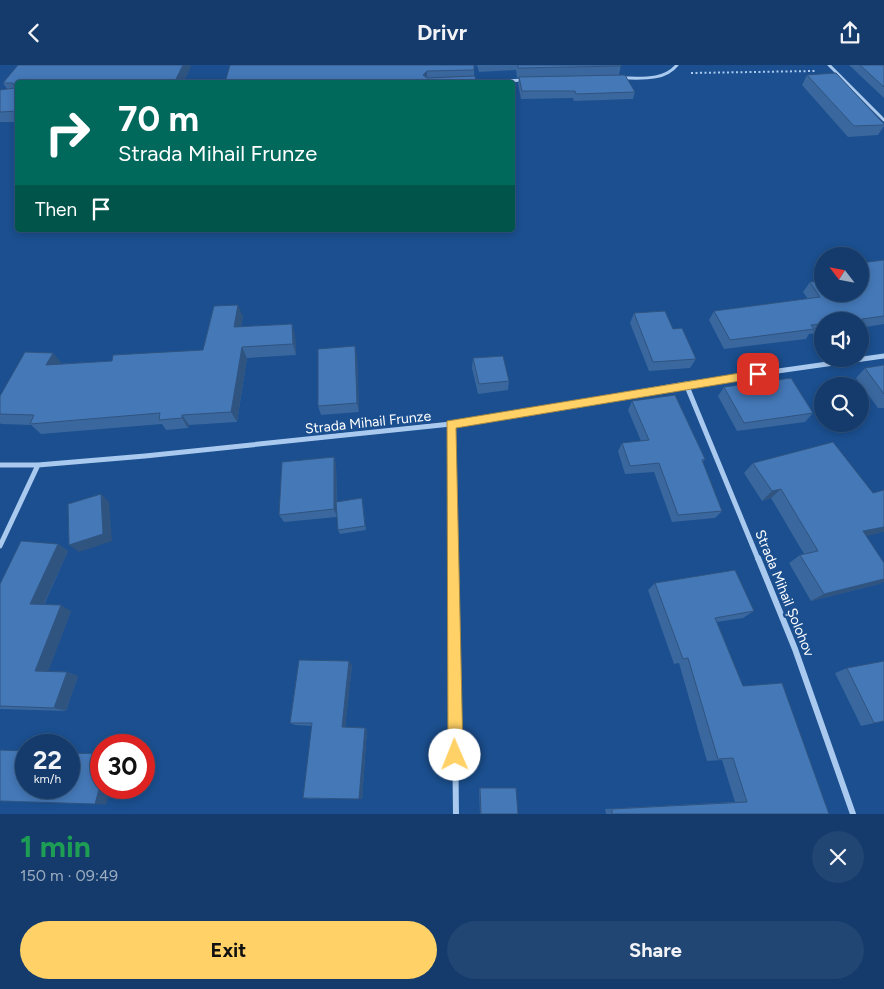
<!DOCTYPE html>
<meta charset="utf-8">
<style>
:root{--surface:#143b6b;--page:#214673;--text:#f1f3f6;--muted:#9dadc1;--line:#33557e;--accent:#ffd166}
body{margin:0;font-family:Figtree,sans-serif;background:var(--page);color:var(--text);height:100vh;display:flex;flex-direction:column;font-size:19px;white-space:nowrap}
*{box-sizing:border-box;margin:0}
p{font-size:16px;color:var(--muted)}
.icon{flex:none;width:28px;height:28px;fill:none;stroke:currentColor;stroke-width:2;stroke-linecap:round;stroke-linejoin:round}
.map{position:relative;height:749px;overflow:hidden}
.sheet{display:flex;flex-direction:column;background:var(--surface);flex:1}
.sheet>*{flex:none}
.guide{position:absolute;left:15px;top:15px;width:500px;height:152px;border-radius:5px;box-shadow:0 2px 8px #0003,0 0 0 1px var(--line);background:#00695c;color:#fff;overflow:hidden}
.needle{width:32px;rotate:302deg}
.fabs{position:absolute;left:814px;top:182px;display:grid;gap:10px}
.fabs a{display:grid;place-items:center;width:55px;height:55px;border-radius:50%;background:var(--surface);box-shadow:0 2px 8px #0003,0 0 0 1px var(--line);font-size:25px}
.speed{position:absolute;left:15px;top:669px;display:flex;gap:10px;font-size:25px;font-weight:700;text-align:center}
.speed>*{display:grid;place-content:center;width:65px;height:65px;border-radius:50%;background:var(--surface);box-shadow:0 2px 8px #0003,0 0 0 1px var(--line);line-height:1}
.speed small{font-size:12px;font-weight:400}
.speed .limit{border:8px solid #d22;background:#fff;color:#111}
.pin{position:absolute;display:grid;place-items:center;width:42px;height:42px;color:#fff;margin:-21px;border-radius:10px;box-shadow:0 2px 8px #0006}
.me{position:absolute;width:55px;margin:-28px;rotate:359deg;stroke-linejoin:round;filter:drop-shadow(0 0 4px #0008)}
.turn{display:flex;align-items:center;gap:18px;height:105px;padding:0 20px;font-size:22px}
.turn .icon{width:65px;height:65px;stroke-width:2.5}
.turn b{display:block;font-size:35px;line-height:42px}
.then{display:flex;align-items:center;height:48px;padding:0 20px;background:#0003;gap:10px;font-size:19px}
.round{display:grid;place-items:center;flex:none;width:52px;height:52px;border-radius:26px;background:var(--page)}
.headline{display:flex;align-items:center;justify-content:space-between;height:85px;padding:0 20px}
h1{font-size:30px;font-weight:700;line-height:38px;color:#1e9e55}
.primary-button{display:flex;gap:10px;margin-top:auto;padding:10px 20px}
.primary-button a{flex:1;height:58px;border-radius:30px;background:var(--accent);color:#111;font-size:20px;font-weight:700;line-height:58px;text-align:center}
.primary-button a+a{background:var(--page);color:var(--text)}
header{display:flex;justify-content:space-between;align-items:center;height:65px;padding:0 20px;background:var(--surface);font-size:22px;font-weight:700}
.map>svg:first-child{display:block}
</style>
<header><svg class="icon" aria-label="back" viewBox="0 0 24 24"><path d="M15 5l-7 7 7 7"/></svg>Drivr<svg class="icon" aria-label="share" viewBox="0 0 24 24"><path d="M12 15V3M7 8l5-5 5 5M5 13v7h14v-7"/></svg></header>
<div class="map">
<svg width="884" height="749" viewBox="0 0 884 749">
<rect width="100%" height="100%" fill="#1b4f8f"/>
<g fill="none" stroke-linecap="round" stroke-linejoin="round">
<path stroke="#a9c9ee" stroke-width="2" stroke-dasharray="2 2.5" stroke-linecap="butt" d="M 691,8 L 815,6"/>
<path stroke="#a9c9ee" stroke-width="3" d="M 829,0 L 884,55
M 622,13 C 641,13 664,16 677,0
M 469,17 L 526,15"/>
<path stroke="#a9c9ee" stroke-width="4" d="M 882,291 L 884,291"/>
<path stroke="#a9c9ee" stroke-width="5" d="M 686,319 L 758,494
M 451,359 L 453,494
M 0,400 L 38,400 L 145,391 L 451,359 L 686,319 L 884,291
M 0,481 L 38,400"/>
<path stroke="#a9c9ee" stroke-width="6" d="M 453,493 L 456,749
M 758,493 L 795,584 L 853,749"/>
</g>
<path fill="#3a679d" d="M 230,0 L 474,5 L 474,12 L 476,18 Z
M 477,0 L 621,0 L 619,10 L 635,27 L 633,34 L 574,36 L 573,33 L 521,34 L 518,19 L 519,12 L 517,13 L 516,5 L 479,7 Z
M 849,0 L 884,0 L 884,33 Z
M 191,2 L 18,18 L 18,57 L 0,57 L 0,25 L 7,24 L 3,18 Z
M 807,10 L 884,59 L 884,61 L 878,70 L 848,72 L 802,20 Z
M 884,195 L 884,259 L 860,263 L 860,256 L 822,256 L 822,268 L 809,269 L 806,274 L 724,284 L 709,255 L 714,246 L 808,234 L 803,227 L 810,217 L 860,229 L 860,198 Z
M 634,248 L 673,264 L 696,294 L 690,303 L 649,306 L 630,258 Z
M 243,251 L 241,261 L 295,270 L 296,290 L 247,293 L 237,357 L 189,360 L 188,363 L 166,365 L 162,359 L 41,369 L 31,360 L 1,359 L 0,358 L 0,331 L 53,288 L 61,299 L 112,296 L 203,285 Z
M 357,291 L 359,347 L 321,350 L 318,341 Z
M 473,293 L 509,316 L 508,325 L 478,329 L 472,303 Z
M 884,300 L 884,343 L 878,343 L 856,313 L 865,303 Z
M 724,322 L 813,348 L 805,357 L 737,366 L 718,331 Z
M 632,336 L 705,394 L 703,397 L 722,446 L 715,453 L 672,457 L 654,407 L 625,409 L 618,386 L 622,378 L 641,376 L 628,345 Z
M 334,392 L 336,400 L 337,437 L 362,433 L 366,465 L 340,469 L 338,465 L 337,452 L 284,457 L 279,450 Z
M 753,398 L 866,471 L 879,519 L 811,536 L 789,498 L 800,490 L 804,489 L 771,433 L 762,436 L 744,408 Z
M 58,479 L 68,486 L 44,540 L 71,546 L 48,606 L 67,607 L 78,611 L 66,646 L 0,644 L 0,645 L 0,519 Z
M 655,518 L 754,546 L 743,553 L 717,557 L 743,621 L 829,749 L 606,749 L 605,744 L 735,737 L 722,695 L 707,696 L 679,598 L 674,599 L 648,525 Z
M 352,600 L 345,662 L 365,663 L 367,665 L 362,734 L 307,734 L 312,661 L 295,660 L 290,658 Z
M 847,603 L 884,656 L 861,661 L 835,608 Z
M 480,723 L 518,749 L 480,749 L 479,724 Z"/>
<path fill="#305480" d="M 183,0 L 190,0 L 191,2 L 183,18 L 174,18 Z
M 427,6 L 427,15 L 423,10 Z
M 238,240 L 243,251 L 239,273 L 234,262 Z
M 292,259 L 295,270 L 296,290 L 293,279 Z
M 355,281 L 357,291 L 359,347 L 357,338 Z
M 242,282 L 247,293 L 237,357 L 231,347 Z
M 53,288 L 62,299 L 46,300 Z
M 182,350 L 189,360 L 188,363 L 182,353 Z
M 334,392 L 336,400 L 337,452 L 334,444 Z
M 781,424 L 771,433 L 762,436 L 772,426 Z
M 101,429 L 109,437 L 112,476 L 79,487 L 69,480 Z
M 884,462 L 884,467 L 850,475 L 863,466 Z
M 58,479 L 68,486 L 41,545 L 30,539 Z
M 884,514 L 884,517 L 879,519 L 811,536 L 824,529 Z
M 61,540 L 71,546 L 47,610 L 35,606 Z
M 349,596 L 352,600 L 345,665 L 342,662 Z
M 67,607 L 78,611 L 66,646 L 54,643 Z
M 365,663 L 367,665 L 362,734 L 359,734 Z
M 101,717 L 101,722 L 111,722 L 106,740 L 95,739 Z"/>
<path fill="#4478b7" stroke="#305480" d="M 18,0 L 183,0 L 174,18 L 18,18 L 18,46 L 0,47 L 0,25 L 15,23 L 13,18 L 3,18 Z
M 230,0 L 474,0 L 474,5 L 427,6 L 423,10 L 427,13 L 475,11 L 476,18 L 225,18 Z
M 518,0 L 621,0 L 621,1 L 518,3 Z
M 860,0 L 884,0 L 884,22 Z
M 836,8 L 884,59 L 884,60 L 854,61 L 807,10 Z
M 625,10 L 635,27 L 576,29 L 575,26 L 522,26 L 519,12 Z
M 884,195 L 884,251 L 862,254 L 863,256 L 822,256 L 822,259 L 811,260 L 814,264 L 730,275 L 714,246 L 820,232 L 810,217 L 822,216 L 822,229 L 860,229 L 860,213 L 869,213 L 860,201 L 860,198 Z
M 238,240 L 234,262 L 292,259 L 293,279 L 242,282 L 231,347 L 182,350 L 182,353 L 159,355 L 160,348 L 30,359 L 34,350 L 0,349 L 0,331 L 25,287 L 53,288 L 46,300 L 112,296 L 113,290 L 203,285 L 214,241 Z
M 665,246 L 673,264 L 682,263 L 696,294 L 653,297 L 634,248 Z
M 355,281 L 357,338 L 318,341 L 318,284 Z
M 503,291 L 509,316 L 479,319 L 473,293 Z
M 884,300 L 884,329 L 865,303 Z
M 791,313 L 813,348 L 744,358 L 724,322 Z
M 675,330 L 705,394 L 702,395 L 722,446 L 678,450 L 659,398 L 630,401 L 622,378 L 649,375 L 632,336 Z
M 833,377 L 873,428 L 884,425 L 884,462 L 863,466 L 884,498 L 884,514 L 824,529 L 800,490 L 818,486 L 781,424 L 772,426 L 753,398 Z
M 334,392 L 334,444 L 279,450 L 282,397 Z
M 101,429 L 103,469 L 69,480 L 68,439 Z
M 362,433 L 365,461 L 338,465 L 336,437 Z
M 21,476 L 58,479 L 30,539 L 61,540 L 35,606 L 67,607 L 54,643 L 0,641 L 0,519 Z
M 735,505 L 754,546 L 715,553 L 743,621 L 782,618 L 829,749 L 612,749 L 612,744 L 747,737 L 733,693 L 718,694 L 688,593 L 683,594 L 655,518 Z
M 299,595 L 349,596 L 342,662 L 365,663 L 359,734 L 303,733 L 312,658 L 290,658 Z
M 884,596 L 884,656 L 874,658 L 847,603 Z
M 0,685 L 26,686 L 26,722 L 69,722 L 69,688 L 101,689 L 101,717 L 95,739 L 0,736 Z
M 480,723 L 516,723 L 518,749 L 481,749 Z"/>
<path fill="#ffd166" stroke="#a68842" d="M 758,305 L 763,309 L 758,313 L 456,363 L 463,690 L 461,696 L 455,698 L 450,696 L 448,690 L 447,356 Z"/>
<g text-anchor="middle" stroke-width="5" stroke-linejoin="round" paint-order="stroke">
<g font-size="14" fill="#fff" stroke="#1b4f8f">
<text transform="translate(368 357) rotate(-6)" y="5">Strada Mihail Frunze</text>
<text transform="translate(785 528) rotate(68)" y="5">Strada Mihail Șolohov</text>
</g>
</g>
</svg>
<div class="fabs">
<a><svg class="needle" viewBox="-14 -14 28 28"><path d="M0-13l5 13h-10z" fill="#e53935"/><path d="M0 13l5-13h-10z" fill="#9dadc1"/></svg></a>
<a><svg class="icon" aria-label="sound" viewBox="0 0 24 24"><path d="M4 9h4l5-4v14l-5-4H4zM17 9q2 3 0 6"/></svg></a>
<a><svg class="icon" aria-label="search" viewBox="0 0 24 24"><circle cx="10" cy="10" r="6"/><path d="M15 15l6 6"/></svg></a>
</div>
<div class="speed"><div>22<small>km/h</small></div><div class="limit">30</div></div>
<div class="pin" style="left:758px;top:309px;background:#d93025"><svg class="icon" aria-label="arrive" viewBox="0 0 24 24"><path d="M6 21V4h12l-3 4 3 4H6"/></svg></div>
<svg class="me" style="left:455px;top:690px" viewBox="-20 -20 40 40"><circle r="19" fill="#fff"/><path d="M0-13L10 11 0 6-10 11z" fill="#ffd166"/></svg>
<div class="guide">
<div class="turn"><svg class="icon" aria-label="right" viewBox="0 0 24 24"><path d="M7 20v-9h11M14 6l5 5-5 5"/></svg><div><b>70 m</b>Strada Mihail Frunze</div></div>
<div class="then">Then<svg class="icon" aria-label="arrive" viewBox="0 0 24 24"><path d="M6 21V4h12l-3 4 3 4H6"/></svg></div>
</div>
</div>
<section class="sheet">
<div class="headline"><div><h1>1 min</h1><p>150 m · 09:49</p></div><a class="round"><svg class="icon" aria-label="close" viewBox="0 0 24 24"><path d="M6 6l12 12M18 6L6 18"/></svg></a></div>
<div class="primary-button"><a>Exit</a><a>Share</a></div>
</section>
